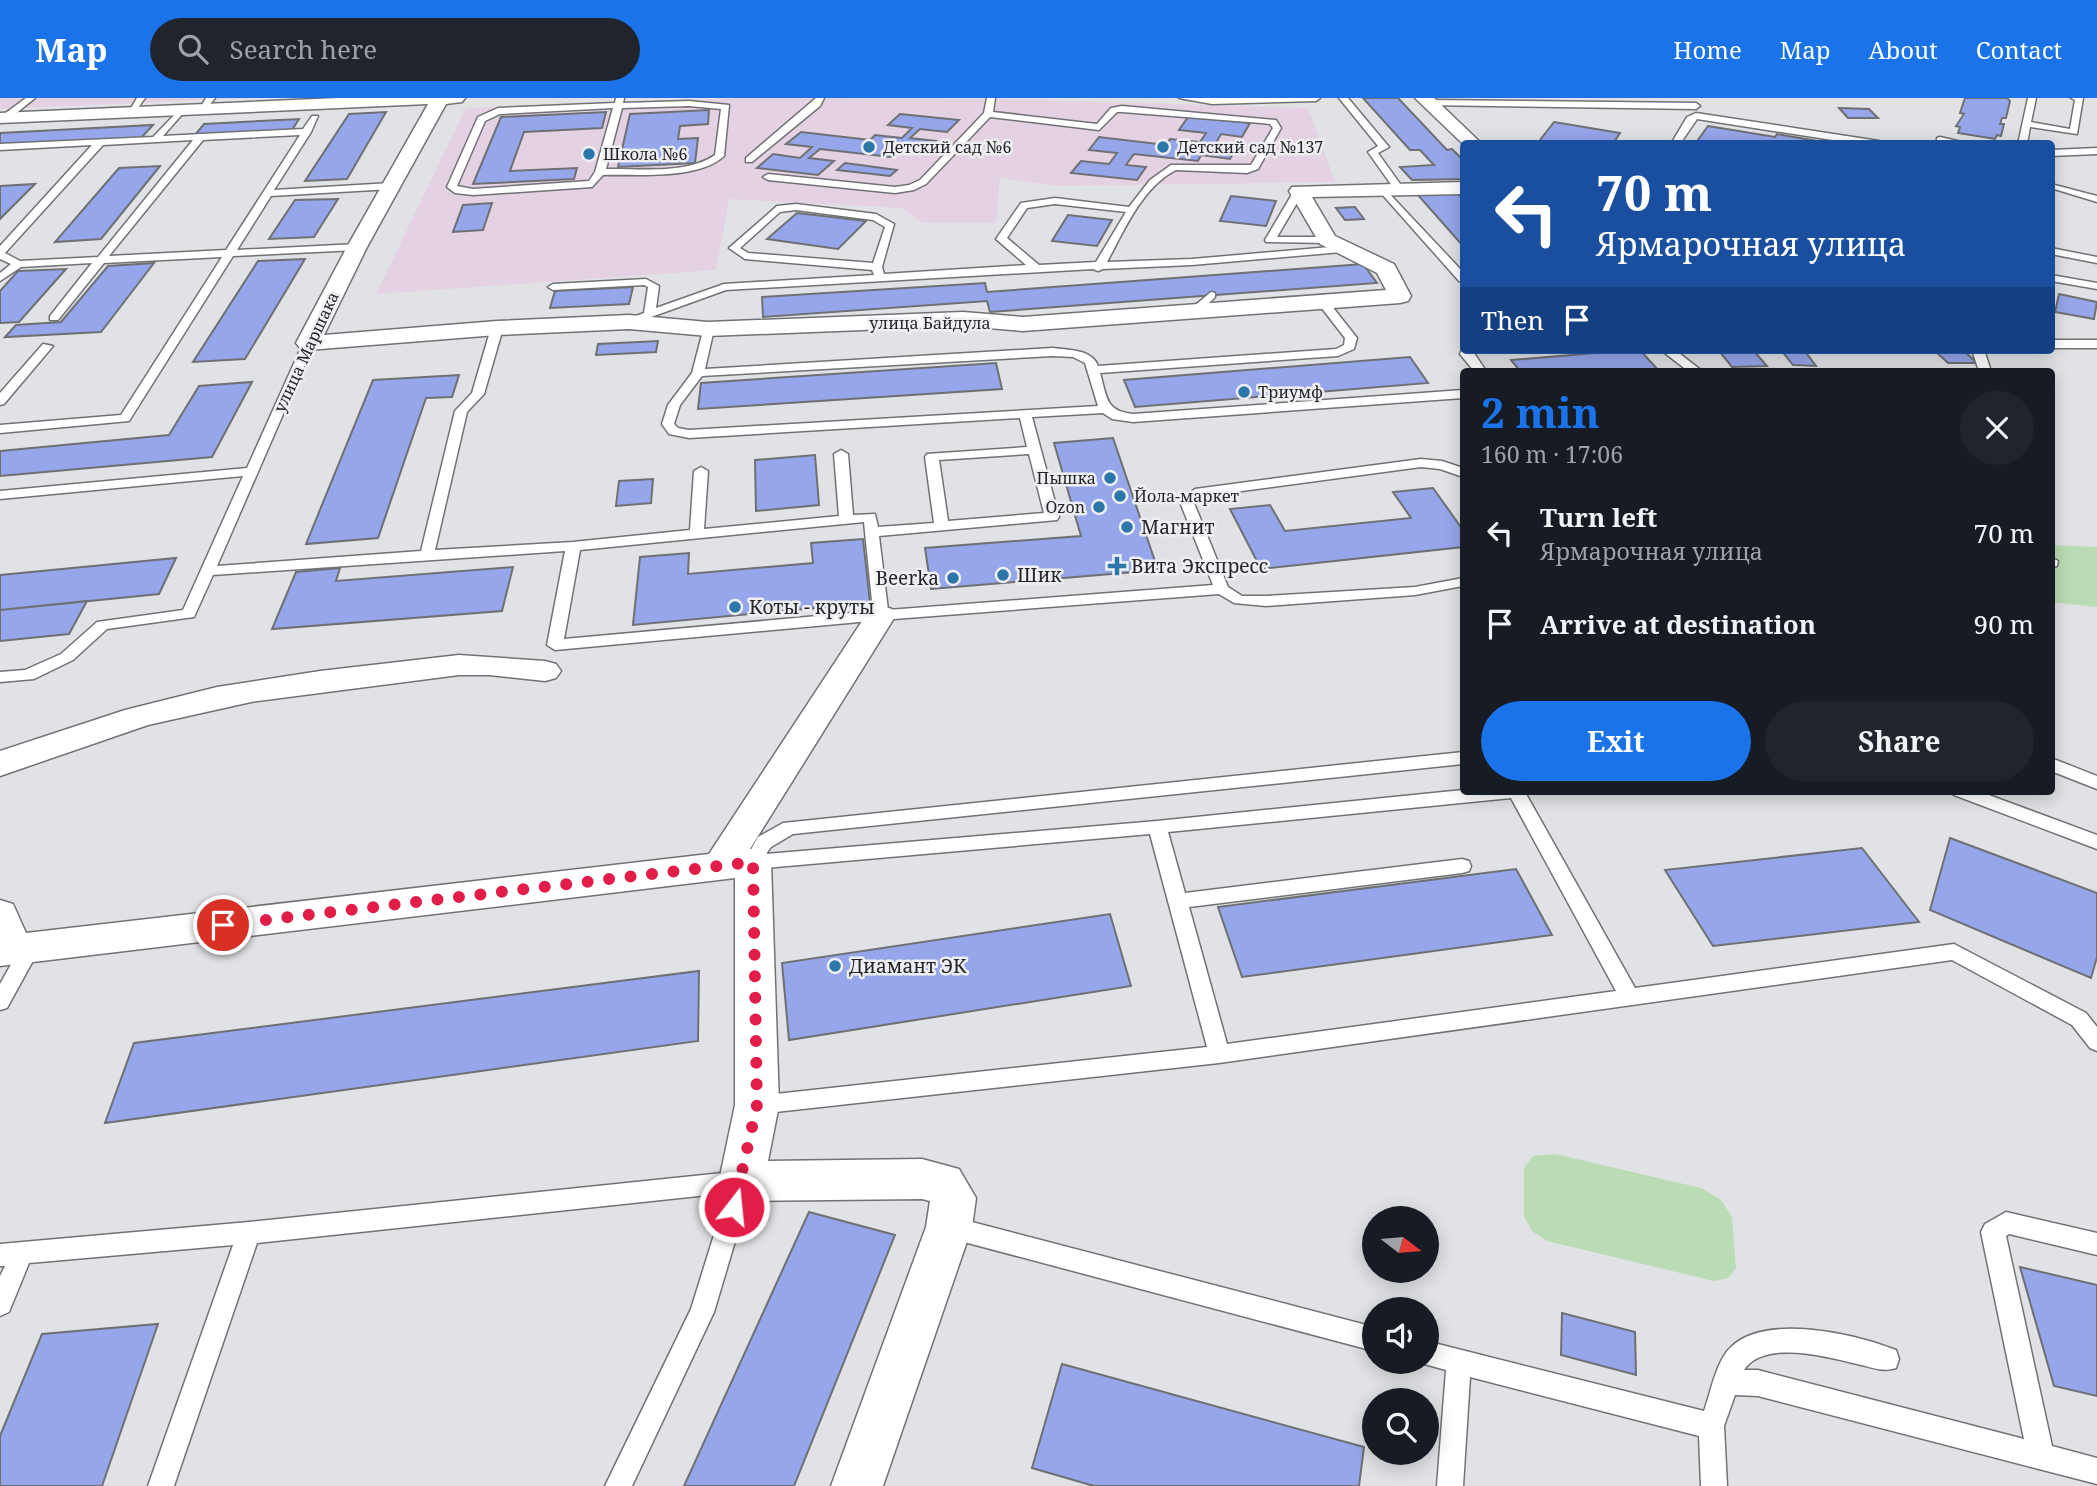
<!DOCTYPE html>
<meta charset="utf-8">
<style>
:root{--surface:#171b24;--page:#20242c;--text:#f1f3f6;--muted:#9ea1a6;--accent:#1a73e8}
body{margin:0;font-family:"Noto Serif",serif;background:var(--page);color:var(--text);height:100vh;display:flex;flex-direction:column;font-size:26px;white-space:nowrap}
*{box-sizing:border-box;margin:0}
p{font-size:23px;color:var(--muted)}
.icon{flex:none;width:38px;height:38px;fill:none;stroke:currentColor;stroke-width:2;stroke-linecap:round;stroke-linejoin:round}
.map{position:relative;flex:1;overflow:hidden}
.drawer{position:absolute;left:1460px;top:270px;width:595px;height:427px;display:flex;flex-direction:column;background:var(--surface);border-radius:7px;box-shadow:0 4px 18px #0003}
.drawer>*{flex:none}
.hud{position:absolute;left:1460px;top:42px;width:595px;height:214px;border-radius:7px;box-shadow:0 4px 18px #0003;background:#1a4fa0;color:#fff;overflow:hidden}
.needle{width:46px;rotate:106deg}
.controls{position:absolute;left:1362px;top:1108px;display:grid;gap:14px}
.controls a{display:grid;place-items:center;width:77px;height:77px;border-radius:50%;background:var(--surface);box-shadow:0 4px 18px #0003;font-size:35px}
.pin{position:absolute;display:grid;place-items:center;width:60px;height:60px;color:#fff;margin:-30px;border:4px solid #fff;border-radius:50%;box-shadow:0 2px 7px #0007}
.me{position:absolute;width:77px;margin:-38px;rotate:16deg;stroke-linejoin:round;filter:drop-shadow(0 0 5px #0008)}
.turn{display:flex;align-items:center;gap:24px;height:147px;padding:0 21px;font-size:32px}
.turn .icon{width:91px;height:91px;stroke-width:2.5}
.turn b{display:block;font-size:49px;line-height:60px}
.then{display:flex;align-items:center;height:66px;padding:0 21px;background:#0003;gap:14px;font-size:26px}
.round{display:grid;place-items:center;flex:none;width:74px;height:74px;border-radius:37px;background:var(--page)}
.headline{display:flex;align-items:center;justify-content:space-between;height:119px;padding:0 21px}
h1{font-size:42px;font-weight:700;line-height:52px;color:var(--accent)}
.button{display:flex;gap:14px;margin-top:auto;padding:14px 21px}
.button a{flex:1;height:80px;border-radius:42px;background:var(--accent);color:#fff;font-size:28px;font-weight:700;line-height:80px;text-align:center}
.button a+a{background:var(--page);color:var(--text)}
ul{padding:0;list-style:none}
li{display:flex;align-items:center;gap:21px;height:91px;padding:0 21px}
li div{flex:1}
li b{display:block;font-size:26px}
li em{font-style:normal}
header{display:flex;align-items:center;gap:42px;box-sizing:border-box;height:98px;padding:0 35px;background:var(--accent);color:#fff}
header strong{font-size:33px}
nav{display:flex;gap:38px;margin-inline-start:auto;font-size:24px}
.search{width:490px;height:63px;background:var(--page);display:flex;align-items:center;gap:18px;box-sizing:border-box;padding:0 24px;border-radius:38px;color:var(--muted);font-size:26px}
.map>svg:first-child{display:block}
</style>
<header>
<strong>Map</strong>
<div class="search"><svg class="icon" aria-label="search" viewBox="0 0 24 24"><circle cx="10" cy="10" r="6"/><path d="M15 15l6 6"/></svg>Search here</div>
<nav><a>Home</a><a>Map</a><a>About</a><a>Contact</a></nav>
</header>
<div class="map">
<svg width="2097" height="1388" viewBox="0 0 2097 1388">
<rect width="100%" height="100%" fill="#e1e2e5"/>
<path fill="#e4d1e2" d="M 0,0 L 250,0 L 0,11 Z
M 741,0 L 1011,1 L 1308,10 L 1335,84 L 1055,88 L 1000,80 L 996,125 L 923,125 L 901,110 L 729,101 L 716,172 L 376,196 L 466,10 Z"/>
<path fill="#badcb4" d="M 2051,447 L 2097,449 L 2097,509 L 2051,504 Z
M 1555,1056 L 1701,1090 L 1721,1102 L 1732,1119 L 1736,1170 L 1728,1180 L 1714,1183 L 1547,1143 L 1532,1133 L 1524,1118 L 1524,1070 L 1533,1058 Z"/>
<path fill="#96a6ea" stroke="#6f7073" stroke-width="2" d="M 1363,0 L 1398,0 L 1447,52 L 1452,51 L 1463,62 L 1463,81 L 1412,82 L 1400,69 L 1434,67 L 1420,52 L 1410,52 Z
M 1965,0 L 2007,0 L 2010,3 L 2006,20 L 2002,20 L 2000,26 L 2004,26 L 2001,38 L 1997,37 L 1995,41 L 1958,35 L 1960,29 L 1956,28 L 1964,16 L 1960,15 Z
M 1839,10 L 1869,11 L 1878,20 L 1848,20 Z
M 709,12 L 708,26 L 680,28 L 678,41 L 698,40 L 695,65 L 618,69 L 630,16 Z
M 386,14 L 347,81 L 305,83 L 349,16 Z
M 606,14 L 602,30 L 524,34 L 510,73 L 577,70 L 574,81 L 473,86 L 501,19 Z
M 900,16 L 959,22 L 947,34 L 920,31 L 910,40 L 936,43 L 923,56 L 897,53 L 891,59 L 820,51 L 809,60 L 834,63 L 818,77 L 757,70 L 773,56 L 800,60 L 812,49 L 786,46 L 801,34 L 870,42 L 875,37 L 902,40 L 912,30 L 888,27 Z
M 1188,19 L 1250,25 L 1242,39 L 1221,36 L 1216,45 L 1237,48 L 1230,61 L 1201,57 L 1198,63 L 1134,56 L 1126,67 L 1146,69 L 1137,82 L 1071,75 L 1081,63 L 1109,66 L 1117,55 L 1089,52 L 1099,39 L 1166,47 L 1170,41 L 1200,44 L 1206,35 L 1179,32 Z
M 299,21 L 292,32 L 195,37 L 204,26 Z
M 1554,24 L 1620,35 L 1613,46 L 1537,46 Z
M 153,27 L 141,40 L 0,47 L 0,35 Z
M 1708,28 L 1775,39 L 1777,36 L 1835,46 L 1754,46 L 1738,43 L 1737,46 L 1695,46 Z
M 845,65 L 897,72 L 890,78 L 837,72 Z
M 160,68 L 101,141 L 55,144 L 119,70 Z
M 35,86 L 0,121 L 0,88 Z
M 1456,94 L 1463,101 L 1463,148 L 1417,96 Z
M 1231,98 L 1276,103 L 1266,128 L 1220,123 Z
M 338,101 L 314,139 L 269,141 L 295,102 Z
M 492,105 L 483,132 L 453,134 L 463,107 Z
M 1355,109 L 1364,121 L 1345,122 L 1336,110 Z
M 797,115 L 866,123 L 838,151 L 767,141 Z
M 1068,117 L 1112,122 L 1097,148 L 1052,143 Z
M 305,161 L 245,261 L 193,264 L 258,163 Z
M 154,165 L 101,234 L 5,239 L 16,227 L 61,224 L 108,168 Z
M 1363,166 L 1377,185 L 990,214 L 987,203 L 763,219 L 762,199 L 985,185 L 987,194 Z
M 66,171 L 19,224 L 0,225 L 0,193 L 18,173 Z
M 633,189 L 629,206 L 550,210 L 555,193 Z
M 2059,196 L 2097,204 L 2094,221 L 2055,214 Z
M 658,243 L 656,254 L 596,257 L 598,246 Z
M 1631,252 L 1640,252 L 1659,273 L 1520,273 L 1511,262 Z
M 1753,252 L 1767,268 L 1732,269 L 1719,253 Z
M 1781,252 L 1804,252 L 1816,268 L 1793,267 Z
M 1934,252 L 1963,252 L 1977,265 L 1948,265 Z
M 1410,259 L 1428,285 L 1135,309 L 1124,282 Z
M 996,265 L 1002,291 L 698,311 L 701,285 Z
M 459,277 L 452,299 L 426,300 L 378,440 L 306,446 L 373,282 Z
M 252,284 L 212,359 L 0,378 L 0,353 L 169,337 L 199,288 Z
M 1113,340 L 1158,472 L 931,491 L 925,450 L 1081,438 L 1054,345 Z
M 815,357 L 819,407 L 756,413 L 755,362 Z
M 653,381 L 651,405 L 616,408 L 619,383 Z
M 1433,390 L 1463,432 L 1463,449 L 1261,471 L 1230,411 L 1270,407 L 1285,433 L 1411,420 L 1393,394 Z
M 863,441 L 870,505 L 633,527 L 640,459 L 689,455 L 688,476 L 813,465 L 811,445 Z
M 176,460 L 159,496 L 0,512 L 0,477 Z
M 513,469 L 502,513 L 272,531 L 296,474 L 340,470 L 336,483 Z
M 87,503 L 69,536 L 0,543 L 0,512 Z
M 1950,740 L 2097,795 L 2097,859 L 2091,880 L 1930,812 Z
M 1862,750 L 1919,824 L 1713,848 L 1665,772 Z
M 1516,771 L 1552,837 L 1242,879 L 1218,809 Z
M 1110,816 L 1131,888 L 789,942 L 782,865 Z
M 699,873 L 698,943 L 105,1025 L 134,945 Z
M 809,1114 L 895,1137 L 794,1388 L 684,1388 Z
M 2020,1169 L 2097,1187 L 2097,1298 L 2054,1288 Z
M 1562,1215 L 1635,1234 L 1636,1277 L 1561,1257 Z
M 158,1226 L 102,1388 L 0,1388 L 0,1338 L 42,1236 Z
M 1062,1266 L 1364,1349 L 1359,1388 L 1094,1388 L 1032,1370 Z"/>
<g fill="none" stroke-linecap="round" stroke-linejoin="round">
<defs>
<path id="lane" d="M 26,0 L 35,0 L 9,21 L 3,21 L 3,17 Z
M 137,0 L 145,0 L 133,17 L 127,17 Z
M 206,0 L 215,0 L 204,14 L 198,14 Z
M 616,0 L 624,0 L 623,5 L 689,3 L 729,7 L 724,58 C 699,82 636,76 603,77 L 592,89 L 473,97 L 455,95 L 447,89 L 478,19 L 498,10 L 615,5 ZM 689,8 L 721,11 L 715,57 C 686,77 638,70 606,71 L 622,10 ZM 613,10 L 595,74 L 589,83 L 473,91 L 457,88 L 485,23 L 500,16 Z
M 816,0 L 824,0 L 820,8 L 752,64 L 746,64 L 746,60 Z
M 987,0 L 995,0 L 993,14 L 1097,26 L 1111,10 L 1122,8 L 1276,22 L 1281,30 L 1258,71 L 1247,75 L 1176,72 C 1142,89 1124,133 1107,164 L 1192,161 L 1342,148 L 1347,151 L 1342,154 L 1192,167 L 1103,171 L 1098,173 L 1093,171 L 726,192 L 629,227 L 623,224 L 625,222 L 644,215 L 648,189 L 644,187 L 553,192 L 548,189 L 553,186 L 646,181 L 659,188 L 656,210 L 724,186 L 874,177 L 872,172 L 745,161 L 729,150 L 777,108 L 796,106 L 876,116 L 894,126 L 882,169 L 884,176 L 1026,167 L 996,141 L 1021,105 L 1055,100 L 1129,109 L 1150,82 L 1171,67 L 1251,67 L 1273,30 L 1270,26 L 1261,25 L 1122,14 L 1117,14 L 1099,32 L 990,19 L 926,86 L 914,92 L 895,95 L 768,82 L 763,79 L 768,76 L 895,89 L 909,87 L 920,82 L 984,15 ZM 1055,106 L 1126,114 L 1096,164 L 1039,167 L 1007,140 L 1027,110 ZM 796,112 L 873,122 L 885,129 L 873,165 L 748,155 L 740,150 L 780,114 Z
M 1179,0 L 1320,0 L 1316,3 L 1212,6 Z
M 1339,0 L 1348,0 L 1389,49 L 1378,55 L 1403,90 L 1401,92 L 1395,92 L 1368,54 L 1378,48 Z
M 2028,0 L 2036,0 L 2031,24 L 2070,31 L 2075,2 L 2071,0 L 2083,0 L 2077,36 L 2030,29 L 2027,46 L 2018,46 Z
M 1427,2 L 1696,5 L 1700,8 L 1696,11 L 1424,7 Z
M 181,10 L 185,13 L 163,38 L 303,31 L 312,18 L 318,18 L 311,34 L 274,92 L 391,85 L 396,88 L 391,91 L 271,98 L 237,152 L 357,146 L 362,149 L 357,152 L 233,158 L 129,323 L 0,335 L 0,327 L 121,317 L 222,159 L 104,165 L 58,222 L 50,222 L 50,218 L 92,165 L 21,169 L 0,183 L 0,175 L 11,166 L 0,161 L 0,148 L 92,47 L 0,52 L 0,46 L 153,39 ZM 300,37 L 226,152 L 109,158 L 203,42 ZM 193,42 L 98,159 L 20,163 L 5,155 L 103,47 Z
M 1696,15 L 1879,43 L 1883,46 L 1858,46 L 1697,21 L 1680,46 L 1671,46 L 1687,19 Z
M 1940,39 L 1962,44 L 1963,46 L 1937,44 L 1937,40 Z
M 2097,50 L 2097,56 L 2051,58 L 2051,52 Z
M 2051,86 L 2097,98 L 2097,104 L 2051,90 Z
M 1383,89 L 1463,174 L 1463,184 L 1459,183 L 1380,94 L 1378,92 Z
M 1299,90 L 1304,93 L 1277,139 L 1327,139 L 1332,142 L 1327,145 L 1266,144 L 1265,142 L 1294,93 Z
M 2051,150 L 2097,159 L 2097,165 L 2051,156 Z
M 2051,177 L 2097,185 L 2097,191 L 2051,183 Z
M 1211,194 L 1215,195 L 1215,199 L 1200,214 L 1192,214 L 1192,210 Z
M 1323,201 L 1327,202 L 1357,240 L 1354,251 L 1338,258 L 1100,275 C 1107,299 1105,313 1133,316 L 1463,292 L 1463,300 L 1133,324 L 1112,321 L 1103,315 L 1032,319 L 1059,419 L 1057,422 L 879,438 L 888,512 L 1213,487 L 1180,404 L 1195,391 L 1421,361 L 1442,363 L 1463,370 L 1463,379 L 1440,371 L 1421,369 L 1204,398 L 1194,405 L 1228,489 L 1242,498 L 1266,498 L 1415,489 L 1463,480 L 1463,488 L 1415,497 L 1266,508 L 1234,505 L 1219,496 L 881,522 L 555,552 L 547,547 L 565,453 L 213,477 L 194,519 L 107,531 L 73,562 L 34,581 L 0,584 L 0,574 L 25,572 L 61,556 L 97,524 L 183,512 L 243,378 L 0,401 L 0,393 L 247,370 L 304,243 L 314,245 L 217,468 L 421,453 L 455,313 L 472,295 L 491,230 L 497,227 L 503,230 L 484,296 L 467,314 L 435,452 L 573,444 L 690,432 L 694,373 L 701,369 L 708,373 L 704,431 L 839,418 L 834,356 L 841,352 L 848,356 L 853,417 L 875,416 L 878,429 L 934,425 L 925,359 L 927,356 L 1027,349 L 1020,320 L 689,340 L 669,336 L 662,326 L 668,307 L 692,275 L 704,229 L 714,231 L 705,271 L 1052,250 C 1068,252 1092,251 1098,268 L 1336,251 L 1344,247 L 1345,240 L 1317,204 ZM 1052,258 L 1073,259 L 1085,265 L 1098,308 L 689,332 L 678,330 L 674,326 L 680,307 L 702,278 ZM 1029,356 L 1044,415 L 948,423 L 939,362 ZM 864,424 L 873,513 L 564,541 L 580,452 Z
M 2051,242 L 2097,242 L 2097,250 L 2051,250 Z
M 43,246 L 53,248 L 4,306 L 0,307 L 0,295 Z
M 1463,249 L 1463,252 L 1472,252 L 1486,273 L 1474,273 L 1460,256 Z
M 1661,252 L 1675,252 L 1702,273 L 1688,273 Z
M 1972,252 L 1984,252 L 1991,273 L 1979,273 Z
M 2051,459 L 2058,463 L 2057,468 L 2051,469 Z
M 1463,654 L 1463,666 L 793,736 L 771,749 L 766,756 L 1157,723 L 1463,692 L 1528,693 L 1526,696 L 1635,890 L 1954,846 L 2086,915 L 2097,929 L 2097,953 L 2090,950 L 2072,927 L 1952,862 L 1219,965 L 757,1016 L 749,1014 L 746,1007 L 749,1000 L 757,998 L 1207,949 L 1150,736 L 753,771 L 746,769 L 744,764 L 758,739 L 783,725 ZM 1511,700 L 1616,893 L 1227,946 L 1189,809 L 1462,775 L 1469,773 L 1471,768 L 1469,763 L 1462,761 L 1185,795 L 1168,734 Z
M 2051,660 L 2097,678 L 2097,691 L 2051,673 Z
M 1951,693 L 1978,693 L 2097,737 L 2097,751 L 1954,697 Z
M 30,842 L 37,845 L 40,850 L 7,910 L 0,912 L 0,886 L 23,845 Z
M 742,1073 L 750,1076 L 753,1083 L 714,1214 L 632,1388 L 605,1388 L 691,1211 L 727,1095 L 257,1145 L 174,1388 L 148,1388 L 233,1147 L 29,1165 L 9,1214 L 0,1218 L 0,1178 L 5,1168 L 0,1168 L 0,1146 L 249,1124 Z
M 2006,1114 L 2097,1135 L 2097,1157 L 2009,1136 L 2006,1138 L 2052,1348 L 2097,1360 L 2097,1386 L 1758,1298 L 1735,1297 L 1724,1328 L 1727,1388 L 1701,1388 L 1699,1338 L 1470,1279 L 1463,1388 L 1437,1388 L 1446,1272 L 1417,1264 L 1426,1264 L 1426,1243 L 1704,1313 C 1711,1294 1716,1263 1731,1249 C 1766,1215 1855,1236 1896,1252 L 1899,1261 L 1896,1270 C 1882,1275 1868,1268 1853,1265 C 1824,1258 1763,1242 1744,1272 L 1758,1272 L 2024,1341 L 1981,1134 L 1985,1126 Z
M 949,1118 L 1374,1229 L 1374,1253 L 949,1140 L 941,1137 L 937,1129 L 941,1121 Z"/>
<path id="street" d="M 339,0 L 465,0 L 462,4 L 446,6 L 367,149 L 324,237 L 497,223 L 629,217 L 708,224 L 963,214 L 1023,219 L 1386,192 L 1377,175 L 1320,146 L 1289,93 L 1292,89 L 1463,84 L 1463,96 L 1312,99 L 1335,138 L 1394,166 L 1411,198 L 1408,203 L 1400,205 L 1023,233 L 963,228 L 708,238 L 629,231 L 497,237 L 308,252 L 300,250 L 296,245 L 347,149 L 428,6 L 0,25 L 0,15 Z
M 1415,0 L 1434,0 L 1482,46 L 1463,46 Z
M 881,508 L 892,511 L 896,517 L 750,751 L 766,754 L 771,764 L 779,1007 L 768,1063 L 922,1061 L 959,1071 L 976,1100 L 972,1129 L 883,1388 L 831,1388 L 926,1129 L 930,1103 L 922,1101 L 742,1103 L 726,1097 L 719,1083 L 735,1007 L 735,780 L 0,868 L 0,802 L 13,806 L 26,835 L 709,756 L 870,511 Z
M 459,557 L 545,563 L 556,566 L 561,573 L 556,580 L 545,583 L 489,577 L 459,577 L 251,604 L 148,627 L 0,678 L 0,653 L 125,612 L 217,589 L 320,573 Z"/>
</defs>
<use href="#lane" stroke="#717275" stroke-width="3"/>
<use href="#street" stroke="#717275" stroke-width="3"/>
<use href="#lane" fill="#fff" fill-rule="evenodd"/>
<use href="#street" fill="#fff" fill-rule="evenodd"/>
</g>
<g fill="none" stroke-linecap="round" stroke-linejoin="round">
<path stroke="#e11d48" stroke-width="12" stroke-dasharray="0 21.6" d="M 223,827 L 753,764 L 757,1007 L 734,1109"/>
</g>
<g fill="#2d76aa" stroke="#eeeff3" stroke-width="2.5">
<circle cx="869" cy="49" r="7"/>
<circle cx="1163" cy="49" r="7"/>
<circle cx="589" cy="56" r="7"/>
<circle cx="1244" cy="294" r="7"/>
<circle cx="1110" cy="380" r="7"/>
<circle cx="1120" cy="398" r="7"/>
<circle cx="1099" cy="409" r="7"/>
<circle cx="1127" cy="429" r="7"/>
<path d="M1113.5 457.5h7v7h7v7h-7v7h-7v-7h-7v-7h7z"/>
<circle cx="1003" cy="477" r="7"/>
<circle cx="953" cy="480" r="7"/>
<circle cx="735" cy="509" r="7"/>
<circle cx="835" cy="868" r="7"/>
</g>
<g text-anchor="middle" stroke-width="5" stroke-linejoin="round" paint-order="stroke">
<g font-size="16" fill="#252527" stroke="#eeeff3" text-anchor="start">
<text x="883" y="55">Детский сад №6</text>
<text x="1177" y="55">Детский сад №137</text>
<text x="603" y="62">Школа №6</text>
<text x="1258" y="300">Триумф</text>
<text x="1096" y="386" text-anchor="end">Пышка</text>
<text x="1134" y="404">Йола-маркет</text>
<text x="1085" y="415" text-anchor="end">Ozon</text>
</g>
<g font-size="16" fill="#252527" stroke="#eeeff3">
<text x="930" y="231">улица Байдула</text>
<text transform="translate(306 254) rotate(-65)" y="6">улица Маршака</text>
</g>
<g font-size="19" fill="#252527" stroke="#eeeff3" text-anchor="start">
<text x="1141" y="436">Магнит</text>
<text x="1131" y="475">Вита Экспресс</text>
<text x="1017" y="484">Шик</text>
<text x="939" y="487" text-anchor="end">Beerka</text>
<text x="749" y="516">Коты - круты</text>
<text x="849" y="875">Диамант ЭК</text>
</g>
</g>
</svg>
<div class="controls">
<a><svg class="needle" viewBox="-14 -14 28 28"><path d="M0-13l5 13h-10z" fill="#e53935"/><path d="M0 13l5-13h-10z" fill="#9ea1a6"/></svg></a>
<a><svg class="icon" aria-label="sound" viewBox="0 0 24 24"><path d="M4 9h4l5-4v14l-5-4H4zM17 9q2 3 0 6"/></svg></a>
<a><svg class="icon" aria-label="search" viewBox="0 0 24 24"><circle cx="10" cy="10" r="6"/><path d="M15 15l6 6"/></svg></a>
</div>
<div class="pin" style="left:223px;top:827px;background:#d93025"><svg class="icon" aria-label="arrive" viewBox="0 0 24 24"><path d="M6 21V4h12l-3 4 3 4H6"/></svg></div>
<svg class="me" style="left:734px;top:1109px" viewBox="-20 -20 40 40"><circle r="17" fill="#e11d48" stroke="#fff" stroke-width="3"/><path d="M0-11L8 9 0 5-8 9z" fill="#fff"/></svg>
<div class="hud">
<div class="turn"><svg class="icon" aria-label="left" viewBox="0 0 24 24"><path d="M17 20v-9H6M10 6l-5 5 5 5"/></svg><div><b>70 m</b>Ярмарочная улица</div></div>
<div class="then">Then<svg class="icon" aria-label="arrive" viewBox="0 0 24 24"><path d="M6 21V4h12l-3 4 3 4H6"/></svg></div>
</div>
<section class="drawer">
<div class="headline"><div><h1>2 min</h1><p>160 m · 17:06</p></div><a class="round"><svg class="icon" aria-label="close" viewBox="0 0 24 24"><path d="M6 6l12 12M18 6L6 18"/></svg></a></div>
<ul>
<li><svg class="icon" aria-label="left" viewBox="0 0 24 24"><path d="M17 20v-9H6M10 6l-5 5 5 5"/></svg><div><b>Turn left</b><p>Ярмарочная улица</p></div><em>70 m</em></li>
<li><svg class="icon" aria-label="arrive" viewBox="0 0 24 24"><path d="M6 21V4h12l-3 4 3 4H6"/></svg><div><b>Arrive at destination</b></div><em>90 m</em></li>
</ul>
<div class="button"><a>Exit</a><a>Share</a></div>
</section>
</div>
